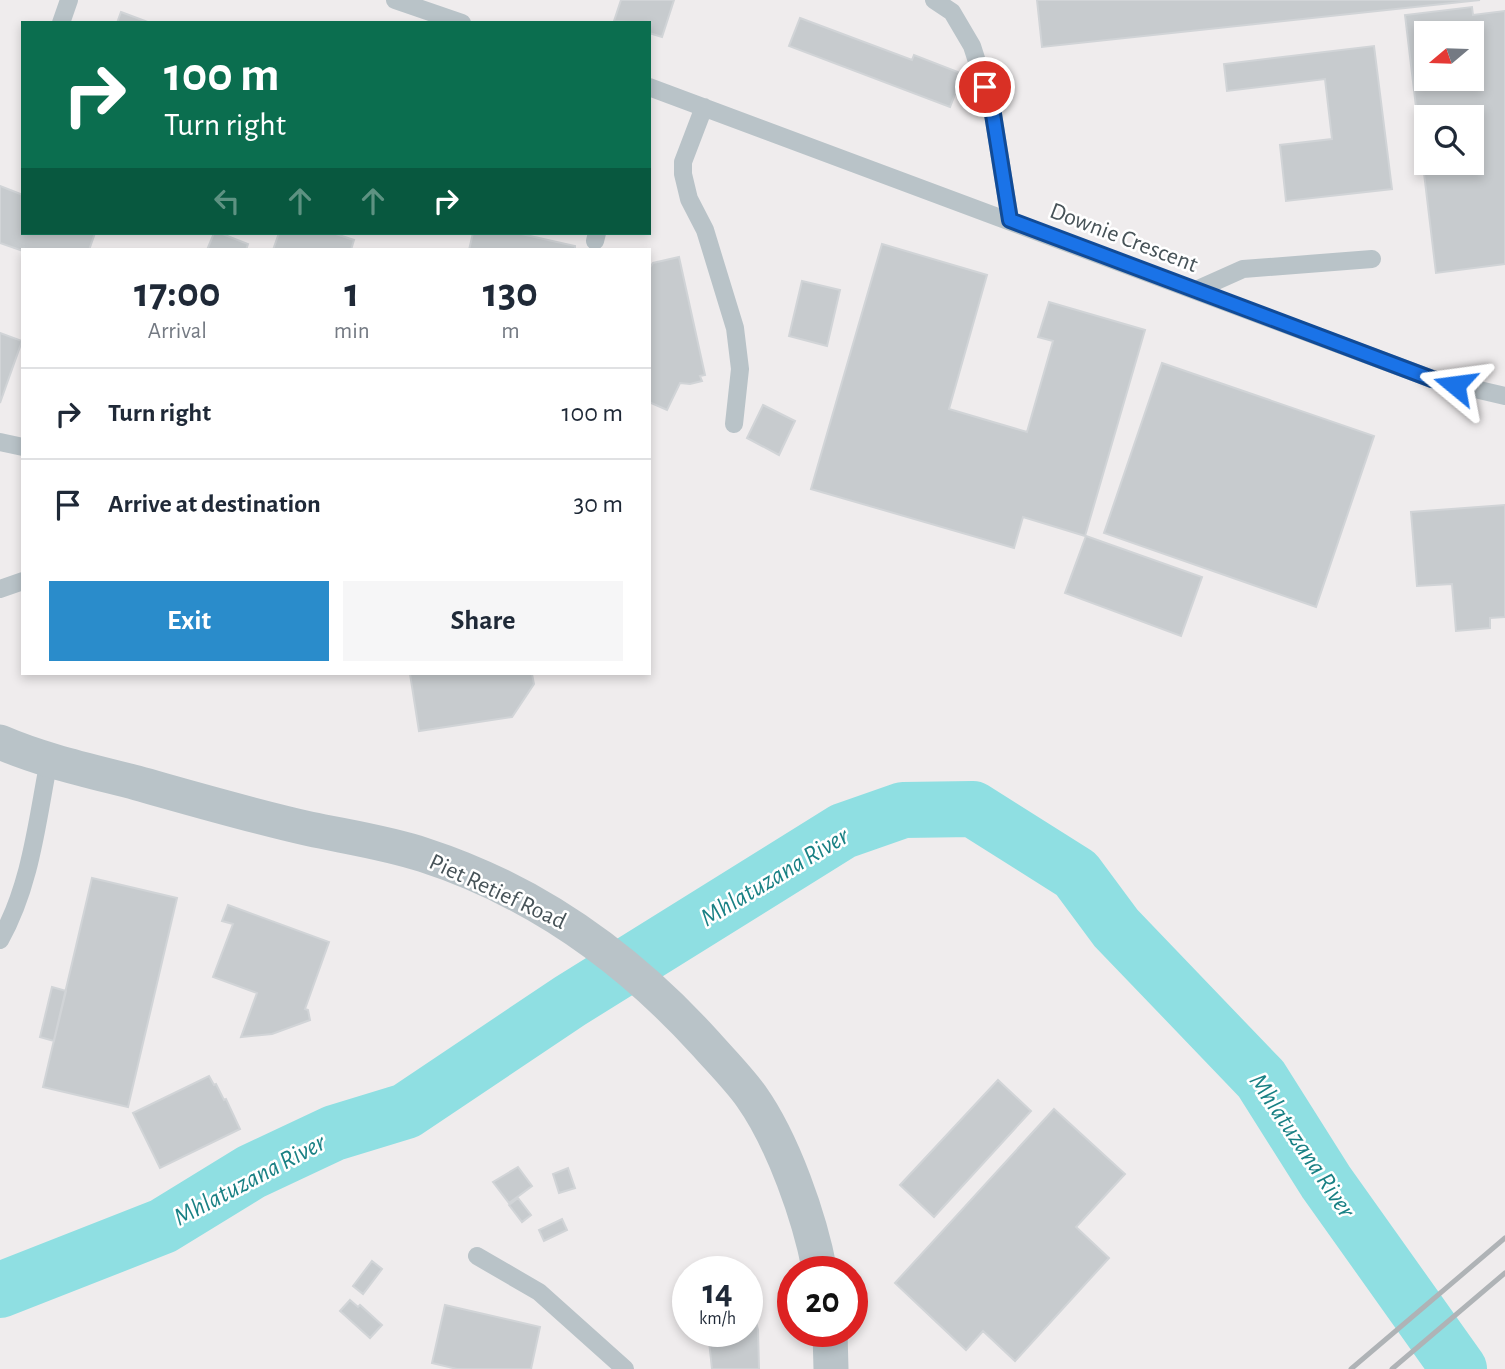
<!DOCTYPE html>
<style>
:root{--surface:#fff;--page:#f6f6f7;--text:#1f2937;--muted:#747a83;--line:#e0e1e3;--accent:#2a8ccb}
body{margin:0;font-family:"Alegreya Sans",sans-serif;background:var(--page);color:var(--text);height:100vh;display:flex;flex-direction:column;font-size:26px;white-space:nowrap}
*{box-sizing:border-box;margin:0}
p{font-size:23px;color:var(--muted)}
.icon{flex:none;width:38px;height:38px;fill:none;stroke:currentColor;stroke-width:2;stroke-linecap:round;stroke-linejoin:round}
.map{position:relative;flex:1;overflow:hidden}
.sheet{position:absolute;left:21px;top:248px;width:630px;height:427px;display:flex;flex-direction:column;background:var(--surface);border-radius:0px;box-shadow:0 4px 10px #0003}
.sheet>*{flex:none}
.hud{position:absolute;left:21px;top:21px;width:630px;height:214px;border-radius:0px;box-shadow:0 4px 10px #0003;background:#0b6e4f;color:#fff;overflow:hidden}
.needle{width:46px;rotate:251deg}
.fabs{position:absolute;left:1414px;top:21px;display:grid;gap:14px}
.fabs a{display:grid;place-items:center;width:70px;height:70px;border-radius:0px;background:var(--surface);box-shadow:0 4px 10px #0003;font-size:35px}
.speed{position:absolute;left:672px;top:1256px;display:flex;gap:14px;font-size:35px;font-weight:700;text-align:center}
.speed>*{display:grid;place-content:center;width:91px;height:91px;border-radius:50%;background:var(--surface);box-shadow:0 4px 10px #0003;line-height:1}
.speed small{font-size:18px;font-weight:400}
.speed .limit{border:10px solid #d22;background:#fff;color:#111}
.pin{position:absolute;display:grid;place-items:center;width:60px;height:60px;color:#fff;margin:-30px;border:4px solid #fff;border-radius:50%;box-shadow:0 2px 7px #0007}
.me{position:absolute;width:77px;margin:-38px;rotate:286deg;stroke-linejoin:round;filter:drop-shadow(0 0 5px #0008)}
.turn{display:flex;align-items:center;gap:24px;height:147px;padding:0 28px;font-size:32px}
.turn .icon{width:91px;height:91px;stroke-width:2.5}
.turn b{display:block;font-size:49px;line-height:60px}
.lanes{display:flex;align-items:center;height:66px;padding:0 28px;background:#0003;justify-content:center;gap:35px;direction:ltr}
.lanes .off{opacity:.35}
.eta{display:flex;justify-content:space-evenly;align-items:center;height:119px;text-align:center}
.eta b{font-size:42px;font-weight:700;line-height:49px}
.button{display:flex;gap:14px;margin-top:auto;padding:14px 28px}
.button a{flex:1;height:80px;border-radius:0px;background:var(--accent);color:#fff;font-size:28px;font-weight:700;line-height:80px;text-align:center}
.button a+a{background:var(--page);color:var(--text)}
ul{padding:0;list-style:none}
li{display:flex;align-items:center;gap:21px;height:91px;padding:0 28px;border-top:2px solid var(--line)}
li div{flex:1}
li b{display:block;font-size:26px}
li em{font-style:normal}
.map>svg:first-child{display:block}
</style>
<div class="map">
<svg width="1505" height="1369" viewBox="0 0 1505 1369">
<rect width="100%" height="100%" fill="#efeced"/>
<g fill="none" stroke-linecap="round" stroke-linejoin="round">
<path stroke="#8fdfe2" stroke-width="56" d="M 0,1290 L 163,1226 L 251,1172 L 334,1133 L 406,1111 L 570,1001 L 843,831 L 903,810 L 973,809 L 1076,874 L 1116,928 L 1261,1079 L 1326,1182 L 1459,1369"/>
</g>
<path fill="#c7cbce" stroke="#d1d4d7" stroke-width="2" fill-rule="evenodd" d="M 621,0 L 674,0 L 662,37 L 649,33 L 649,23 L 614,21 Z
M 1037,0 L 1480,0 L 1042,47 Z
M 1472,7 L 1473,15 L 1505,11 L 1505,264 L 1436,273 L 1405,15 ZM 1426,33 L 1472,33 L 1472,79 L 1426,79 ZM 1426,117 L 1472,117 L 1472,163 L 1426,163 Z
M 121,12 L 145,21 L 150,23 L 117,23 Z
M 800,18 L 912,60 L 914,55 L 963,74 L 950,107 L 789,46 Z
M 1374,46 L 1392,189 L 1286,201 L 1280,145 L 1332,139 L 1325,79 L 1227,91 L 1224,64 Z
M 0,186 L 23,195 L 23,233 L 95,233 L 89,250 L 23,251 L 0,243 Z
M 214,233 L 220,233 L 248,244 L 246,250 L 207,250 Z
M 279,233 L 333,233 L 354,240 L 351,250 L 273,250 Z
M 473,233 L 517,233 L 575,246 L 575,250 L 469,250 Z
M 882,244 L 987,275 L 949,409 L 1027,432 L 1053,341 L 1038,337 L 1049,302 L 1145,330 L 1085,536 L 1023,517 L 1014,548 L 811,489 Z
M 679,257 L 705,375 L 700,376 L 702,381 L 690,384 L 680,383 L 667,410 L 649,402 L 649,269 L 653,263 Z
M 802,281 L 840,290 L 827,346 L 789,336 Z
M 0,333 L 22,341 L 0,403 Z
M 1162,363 L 1374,436 L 1316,607 L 1104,533 Z
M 763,405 L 795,421 L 779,455 L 747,438 Z
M 1505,505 L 1505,617 L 1490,618 L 1490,628 L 1456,631 L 1452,584 L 1417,586 L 1411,512 Z
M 1086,536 L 1202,577 L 1181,636 L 1065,593 Z
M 410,674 L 532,674 L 534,684 L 512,717 L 419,731 Z
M 92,878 L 177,898 L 128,1107 L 43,1087 Z
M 228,905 L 329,942 L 305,1009 L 308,1010 L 310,1020 L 272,1034 L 241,1037 L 257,993 L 213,977 L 233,924 L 222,921 Z
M 52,987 L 66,991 L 54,1041 L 40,1037 Z
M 209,1076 L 214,1085 L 216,1084 L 224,1100 L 226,1099 L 240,1129 L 160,1168 L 133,1113 Z
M 998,1080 L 1031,1111 L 934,1217 L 900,1185 Z
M 1054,1109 L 1125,1174 L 1076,1227 L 1109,1258 L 1015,1361 L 983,1331 L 966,1350 L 895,1283 Z
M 518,1167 L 532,1186 L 509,1203 L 493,1182 Z
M 568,1168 L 575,1188 L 559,1193 L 553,1174 Z
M 518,1198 L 531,1215 L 522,1222 L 509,1205 Z
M 562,1219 L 567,1230 L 544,1241 L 539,1230 Z
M 372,1261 L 382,1269 L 363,1294 L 353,1286 Z
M 350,1300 L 358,1307 L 360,1305 L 382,1325 L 370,1338 L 340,1311 Z
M 445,1305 L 540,1327 L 531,1369 L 457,1369 L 432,1363 Z
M 753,1311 L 758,1330 L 759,1369 L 712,1369 L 708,1332 L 747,1332 L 747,1312 Z"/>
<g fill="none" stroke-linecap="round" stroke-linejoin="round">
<path stroke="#b9c3c8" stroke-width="18" d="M 395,0 L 462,23
M 934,0 L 952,12 L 972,46 L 992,108 L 1010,220
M 61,23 L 69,0
M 649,87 L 1432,379 L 1505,396
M 704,107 L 683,162 L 683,174 L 689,199 L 705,230 L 735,328 L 740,369 L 734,424
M 595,241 L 597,233
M 1196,290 L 1243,269 L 1372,259
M 0,442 L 23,447
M 0,589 L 23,581
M 0,940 C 31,885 37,821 49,760
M 477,1256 L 539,1292 L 625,1369"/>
<path stroke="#b9c3c8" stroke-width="35" d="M 0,742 C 44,761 91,771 137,783 C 194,799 252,816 310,829 C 348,837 388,843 424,855 C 535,891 628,958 706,1044 C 721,1061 738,1078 751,1096 C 783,1141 810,1218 820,1272
M 830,1332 L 831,1369"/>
<path stroke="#afb3b6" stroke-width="5" d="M 1351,1369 L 1505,1238
M 1392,1369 L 1505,1273"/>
</g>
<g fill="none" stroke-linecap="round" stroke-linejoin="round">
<defs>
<path id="route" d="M 985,87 L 992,108 L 1010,220 L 1432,379 L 1455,385"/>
</defs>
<use href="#route" stroke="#114b97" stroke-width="18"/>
<use href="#route" stroke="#1a73e8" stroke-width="12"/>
</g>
<g text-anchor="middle" stroke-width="5" stroke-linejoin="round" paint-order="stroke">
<g font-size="24" fill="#475358" stroke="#fff">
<text transform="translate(1124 237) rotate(21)" y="8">Downie Crescent</text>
<text transform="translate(498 891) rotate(25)" y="8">Piet Retief Road</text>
</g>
<g font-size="26" font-style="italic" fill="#198084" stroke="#fff">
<text transform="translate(774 876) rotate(-31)" y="9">Mhlatuzana River</text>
<text transform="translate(1303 1145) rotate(56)" y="9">Mhlatuzana River</text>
<text transform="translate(249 1179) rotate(-28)" y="9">Mhlatuzana River</text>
</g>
</g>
</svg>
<div class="fabs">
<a><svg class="needle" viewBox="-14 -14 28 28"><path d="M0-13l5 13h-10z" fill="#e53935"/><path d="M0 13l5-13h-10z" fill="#747a83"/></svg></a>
<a><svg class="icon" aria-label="search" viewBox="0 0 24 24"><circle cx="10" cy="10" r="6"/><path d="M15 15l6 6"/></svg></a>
</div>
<div class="speed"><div>14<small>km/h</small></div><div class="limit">20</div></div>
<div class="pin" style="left:985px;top:87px;background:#d93025"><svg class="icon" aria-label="arrive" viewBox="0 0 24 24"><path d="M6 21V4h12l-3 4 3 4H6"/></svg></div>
<svg class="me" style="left:1455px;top:385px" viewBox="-20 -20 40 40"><path d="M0-17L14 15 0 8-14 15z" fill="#1a73e8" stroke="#fff" stroke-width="4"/></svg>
<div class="hud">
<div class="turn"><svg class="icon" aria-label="right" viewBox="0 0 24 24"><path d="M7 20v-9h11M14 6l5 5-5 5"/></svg><div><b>100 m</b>Turn right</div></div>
<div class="lanes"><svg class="icon off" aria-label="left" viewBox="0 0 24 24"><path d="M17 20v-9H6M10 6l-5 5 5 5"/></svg><svg class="icon off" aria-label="ahead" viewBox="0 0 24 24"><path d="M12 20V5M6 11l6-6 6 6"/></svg><svg class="icon off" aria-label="ahead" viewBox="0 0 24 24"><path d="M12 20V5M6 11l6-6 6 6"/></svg><svg class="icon" aria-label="right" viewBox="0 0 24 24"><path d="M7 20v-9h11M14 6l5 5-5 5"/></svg></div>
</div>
<section class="sheet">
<div class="eta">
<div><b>17:00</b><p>Arrival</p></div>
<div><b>1</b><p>min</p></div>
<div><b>130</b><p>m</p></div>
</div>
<ul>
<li><svg class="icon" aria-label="right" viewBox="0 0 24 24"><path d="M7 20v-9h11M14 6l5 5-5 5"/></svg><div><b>Turn right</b></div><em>100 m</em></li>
<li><svg class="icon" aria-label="arrive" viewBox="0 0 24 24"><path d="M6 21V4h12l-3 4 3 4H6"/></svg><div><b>Arrive at destination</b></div><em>30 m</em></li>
</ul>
<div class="button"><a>Exit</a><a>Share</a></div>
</section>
</div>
